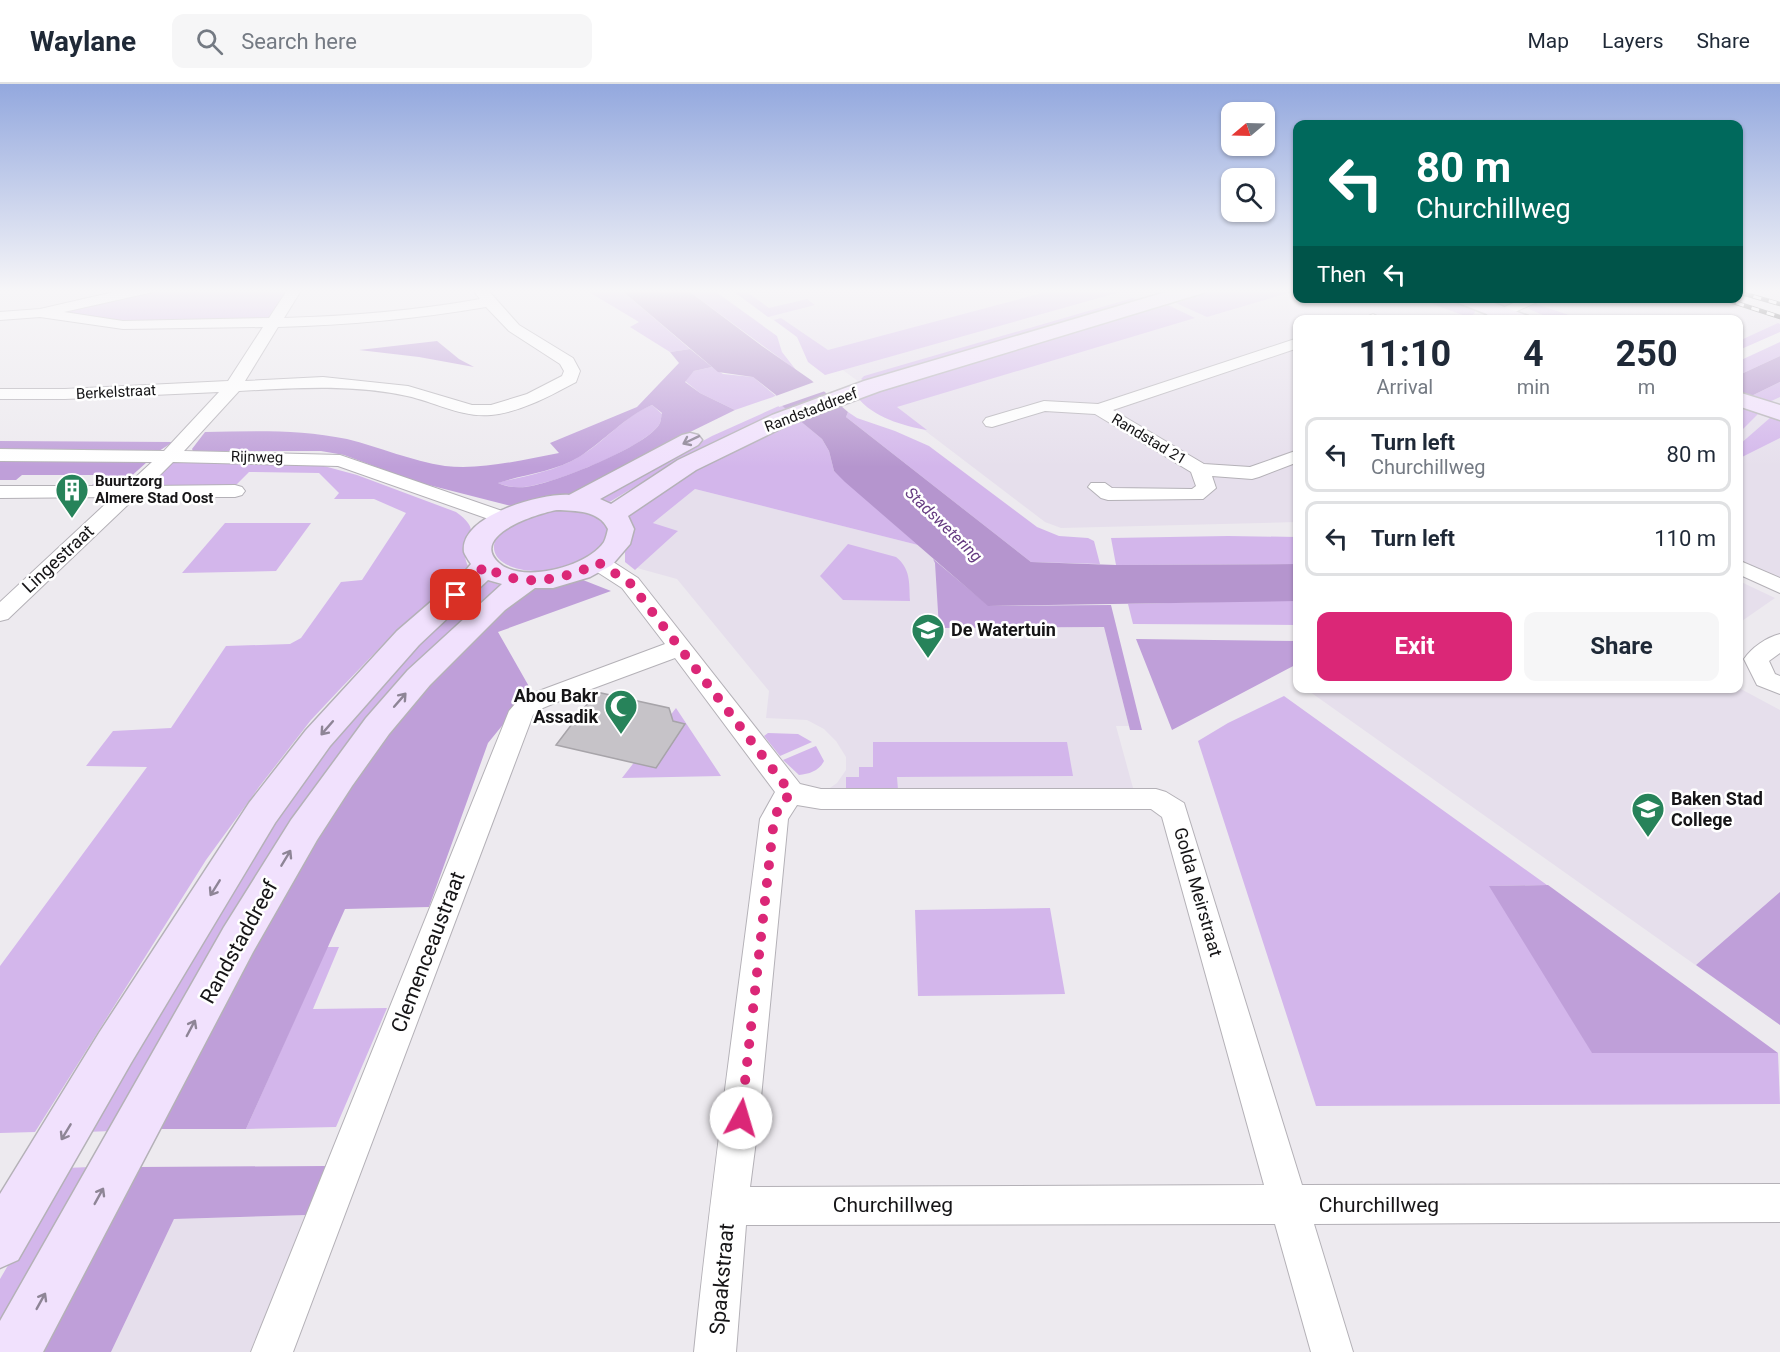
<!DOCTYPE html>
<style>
:root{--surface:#fff;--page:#f6f6f7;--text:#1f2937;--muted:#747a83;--line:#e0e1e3;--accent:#db2777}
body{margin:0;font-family:Roboto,sans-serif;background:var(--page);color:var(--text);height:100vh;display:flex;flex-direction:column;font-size:22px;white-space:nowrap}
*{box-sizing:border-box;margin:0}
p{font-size:20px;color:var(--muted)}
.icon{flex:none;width:33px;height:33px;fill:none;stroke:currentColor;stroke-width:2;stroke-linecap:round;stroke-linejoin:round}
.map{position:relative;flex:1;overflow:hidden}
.details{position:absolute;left:1293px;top:231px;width:450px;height:378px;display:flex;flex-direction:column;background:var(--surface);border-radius:12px;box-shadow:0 2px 4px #0004}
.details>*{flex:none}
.top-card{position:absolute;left:1293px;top:36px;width:450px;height:183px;border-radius:12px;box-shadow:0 2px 4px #0004;background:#00695c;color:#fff;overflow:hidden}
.needle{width:39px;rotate:251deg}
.buttons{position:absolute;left:1221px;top:18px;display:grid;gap:12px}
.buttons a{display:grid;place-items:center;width:54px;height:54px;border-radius:12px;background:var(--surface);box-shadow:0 2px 4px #0004;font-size:30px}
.pin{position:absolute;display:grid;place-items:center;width:51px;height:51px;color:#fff;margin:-26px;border-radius:12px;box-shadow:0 3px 9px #0006}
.me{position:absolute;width:66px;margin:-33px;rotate:6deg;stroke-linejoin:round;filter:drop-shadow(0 0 4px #0008)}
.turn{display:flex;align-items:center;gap:21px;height:126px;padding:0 24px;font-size:27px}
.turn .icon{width:78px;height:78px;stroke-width:2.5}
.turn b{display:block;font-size:42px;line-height:51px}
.then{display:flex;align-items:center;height:57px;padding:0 24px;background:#0003;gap:12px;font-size:22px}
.eta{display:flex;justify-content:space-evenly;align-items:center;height:102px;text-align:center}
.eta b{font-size:36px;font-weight:700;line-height:42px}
.cta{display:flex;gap:12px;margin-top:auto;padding:12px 24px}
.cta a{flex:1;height:69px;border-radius:12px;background:var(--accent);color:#fff;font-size:24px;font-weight:700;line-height:69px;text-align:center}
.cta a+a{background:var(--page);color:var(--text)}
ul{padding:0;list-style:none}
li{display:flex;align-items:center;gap:18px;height:75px;margin:0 12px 9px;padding:0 12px;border:3px solid var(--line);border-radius:12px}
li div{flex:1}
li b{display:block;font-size:22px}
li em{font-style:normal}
header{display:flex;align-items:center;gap:36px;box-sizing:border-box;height:84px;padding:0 30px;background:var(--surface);border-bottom:2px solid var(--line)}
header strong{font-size:28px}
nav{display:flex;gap:33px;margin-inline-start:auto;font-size:21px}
.search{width:420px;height:54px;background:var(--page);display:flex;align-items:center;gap:15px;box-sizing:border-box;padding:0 21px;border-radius:12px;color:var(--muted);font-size:22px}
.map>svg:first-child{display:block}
</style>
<header>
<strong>Waylane</strong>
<div class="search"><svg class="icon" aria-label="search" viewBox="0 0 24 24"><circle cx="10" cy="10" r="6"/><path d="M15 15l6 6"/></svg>Search here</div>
<nav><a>Map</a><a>Layers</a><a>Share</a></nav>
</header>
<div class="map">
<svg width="1780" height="1268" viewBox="0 0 1780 1268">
<rect width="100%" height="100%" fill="#edeaef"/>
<path fill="#e6dfec" d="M 730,205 L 1297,205 L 1298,214 L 1713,214 L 1780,236 L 1780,246 L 1739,264 L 1738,236 L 1298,236 L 1297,438 L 1061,444 L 1045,438 L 894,323 Z
M 1780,307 L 1780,509 L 1739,490 L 1738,328 Z
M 695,405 L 918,461 L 988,522 L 992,544 L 1104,543 L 1129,642 L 1116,642 L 1133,704 L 827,706 L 837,699 L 846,686 L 846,673 L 836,657 L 824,645 L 807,636 L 766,634 L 769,607 L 677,495 L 637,484 L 677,448 L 653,439 Z
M 1739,497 L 1775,514 L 1739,539 Z
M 1739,604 L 1780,626 L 1780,941 L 1306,605 Z
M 306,1131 L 250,1268 L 111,1268 L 174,1135 Z"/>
<path fill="#d3b6eb" d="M 159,205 L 290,205 L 269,235 L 130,240 L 56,229 Z
M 584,205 L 620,205 L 690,265 L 670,268 L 630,243 L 639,238 Z
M 686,205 L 712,205 L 777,252 L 782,268 L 796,286 Z
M 730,205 L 743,205 L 769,224 L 807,215 L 815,221 L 768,233 Z
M 1057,205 L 1131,205 L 825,291 L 808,278 L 797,253 L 774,236 L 781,234 L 828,266 Z
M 1216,205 L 1297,205 L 1298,206 L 1207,233 L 1176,219 Z
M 1133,214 L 1142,219 L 866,298 L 861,295 L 864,292 Z
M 1419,215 L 1453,215 L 1477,223 L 1474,230 L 1468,233 Z
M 1536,220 L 1581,235 L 1552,235 L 1529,225 L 1530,222 Z
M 1168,221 L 1195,234 L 897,323 L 927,346 C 903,342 873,333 857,313 L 1027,260 Z
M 1778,239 L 1780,240 L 1780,248 L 1739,266 L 1739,255 L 1741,256 Z
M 1780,258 L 1780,272 L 1739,291 L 1739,277 Z
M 712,283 L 723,290 L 753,293 L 776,312 L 735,326 L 700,309 L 685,297 L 694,287 Z
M 1780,298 L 1780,313 L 1754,325 L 1759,329 L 1739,349 L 1739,318 Z
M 652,321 L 662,330 C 661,333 661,336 660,339 C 649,362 551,401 524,403 C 515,404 506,402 497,399 C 524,392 553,388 577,374 C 604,359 624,332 652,321 Z
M 781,321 L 788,326 C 724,349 666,384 608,419 L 598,414 L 712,352 Z
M 848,328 L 857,334 L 895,347 L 929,362 L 1037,443 L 1059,452 L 1088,454 L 1094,457 L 1100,480 L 1031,478 L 846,333 Z
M 1771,333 L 1780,336 L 1780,354 L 1740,374 L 1743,377 L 1739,379 L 1739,361 Z
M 797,334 L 822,355 L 829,367 L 834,387 L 918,461 L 695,405 L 653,439 L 678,447 L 635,486 L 625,478 L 625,468 L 633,450 L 627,428 L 682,390 Z
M 184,376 L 309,378 L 357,391 L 456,428 C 490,452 454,457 469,484 L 458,498 L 395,548 L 341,604 L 311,636 L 259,703 L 206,776 L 35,1048 L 0,1049 L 0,882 L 147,683 L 86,682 L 113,647 L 171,644 L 226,562 L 290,560 L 301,554 L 341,498 L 362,496 L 406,429 L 374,415 L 334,415 L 339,409 L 319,389 L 249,388 L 236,401 L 143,403 L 171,379 Z
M 570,423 L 605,434 L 610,452 C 605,459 599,468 592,472 C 576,482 554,488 535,487 C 498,486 476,463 513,437 C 523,429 556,426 570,423 Z
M 225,439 L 311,439 L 276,487 L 182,489 Z
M 1228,452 L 1297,453 L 1297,480 L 1116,481 L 1111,454 Z
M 848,460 L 896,473 C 911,485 909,499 910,517 L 843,516 L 820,492 Z
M 484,496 L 500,501 L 379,621 L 326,688 L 220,859 L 112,1047 L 85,1048 L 229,796 L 354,622 Z
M 1251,517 L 1297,517 L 1297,541 L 1133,540 L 1128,520 Z
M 1284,612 L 1547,801 L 1490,802 L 1592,968 L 1778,969 L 1780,1020 L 1316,1022 L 1198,657 L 1228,639 Z
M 676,624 L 721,692 L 622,694 Z
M 768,649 L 798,650 L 812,658 L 780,672 L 764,652 Z
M 873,658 L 1067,658 L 1073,692 L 897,693 L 898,706 L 846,707 L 846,693 L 859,693 L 859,683 L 873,683 Z
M 816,662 L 824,677 C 819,687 809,690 799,691 L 783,676 Z
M 1050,824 L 1065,910 L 918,912 L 915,826 Z
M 327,863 L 339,863 L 313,925 L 387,924 L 336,1043 L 246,1045 Z
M 91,1083 L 0,1245 L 0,1195 L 65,1084 Z"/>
<path fill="#bf9fd9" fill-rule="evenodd" d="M 437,257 L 459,275 L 474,283 L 419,273 L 359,266 Z
M 690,265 L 712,283 L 694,287 L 685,298 L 700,309 L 735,326 L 684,351 L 578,411 L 515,423 L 417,398 L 344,371 L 321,367 L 193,367 L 192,365 L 205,348 C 253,347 299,345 347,355 C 380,363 411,377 445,382 C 483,386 521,376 559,369 L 550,359 L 637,323 L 679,279 L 670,268 ZM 652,321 L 662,329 C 661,333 661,336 660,339 C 649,362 552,400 526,403 C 516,404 507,403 498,399 C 525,390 554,388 579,373 C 604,357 626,332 652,321 Z
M 0,357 L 173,358 L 159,367 L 0,367 Z
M 0,375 L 147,378 L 118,404 L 91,402 L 103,391 L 22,391 L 16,396 L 0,396 Z
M 933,475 L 989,522 L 1111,521 L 1142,646 L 1130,646 L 1104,543 L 939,544 L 935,479 Z
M 583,496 L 611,507 L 498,548 L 531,606 L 488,659 L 429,823 L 345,825 L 246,1045 L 159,1045 L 265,830 L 344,704 L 444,581 L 521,508 Z
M 1136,555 L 1297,557 L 1297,580 L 1172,646 Z
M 1547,801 L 1548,801 L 1778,969 L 1592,969 L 1489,802 Z
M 1780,808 L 1780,941 L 1696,881 Z
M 326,1082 L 306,1131 L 174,1135 L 111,1268 L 38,1268 L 139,1083 Z"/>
<path fill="#b595ce" d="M 620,205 L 686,205 L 762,262 L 811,296 L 848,328 L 846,333 L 1031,478 L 1116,481 L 1297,480 L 1297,517 L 988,522 L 845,398 L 834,387 L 829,367 L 822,355 L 781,321 L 776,311 L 753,293 L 718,288 Z
M 1780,272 L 1780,298 L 1739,318 L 1739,291 Z"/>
<path fill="#edeaef" d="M 817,297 L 828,306 L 779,323 L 773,313 Z"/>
<path fill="#c6c3c8" stroke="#a7a4a9" stroke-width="1.5" d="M 592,607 L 669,624 L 673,637 L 685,640 L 656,684 L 556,661 L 588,619 L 586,609 Z"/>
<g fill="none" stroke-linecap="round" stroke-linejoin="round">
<defs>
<path id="minor" d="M 127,205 L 155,205 L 153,208 L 64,228 L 123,237 L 269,234 L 288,205 L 302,205 L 284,234 C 350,232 414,227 480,215 L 472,205 L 487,205 L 519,241 L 573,274 L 580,287 L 576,298 C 550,312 521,328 491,331 C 462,334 435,318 407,312 C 352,300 294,304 239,307 L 184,367 L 340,371 L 511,430 L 514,434 L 511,438 L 497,438 L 338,382 L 173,378 L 149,402 L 235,401 L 242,403 L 245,407 L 242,411 L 235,413 L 136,413 L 8,535 L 0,537 L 0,518 L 113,413 L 0,414 L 0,402 L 126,402 L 152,378 L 0,377 L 0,365 L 164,367 L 219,308 L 65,315 L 0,315 L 0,305 L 65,305 L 228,297 L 263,243 L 123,245 L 40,233 L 0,236 L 0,228 L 40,225 ZM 486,223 L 509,247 L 560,280 L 564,287 L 562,292 L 527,310 L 491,321 L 472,321 L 408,302 L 323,293 L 245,297 L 278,243 C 349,241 416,235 486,223 Z
M 1525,214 L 1546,214 L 1497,236 L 1475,236 Z
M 1373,230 L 1384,236 L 1360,236 Z
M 1298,254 L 1298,264 L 1113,326 L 1204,380 L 1250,383 L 1298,366 L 1298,378 L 1259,393 L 1252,395 L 1212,392 L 1216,404 L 1203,415 L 1108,416 L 1101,414 L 1088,403 L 1091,399 L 1105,399 L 1112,404 L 1192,405 L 1196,402 L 1191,388 L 1095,330 L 1045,327 L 992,343 L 986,342 L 983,338 L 986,334 L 1044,317 L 1098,320 Z
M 599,473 L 607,474 L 638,494 L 800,700 L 821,705 L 1156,705 L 1166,708 L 1184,719 L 1302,1101 L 1780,1100 L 1780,1138 L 1314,1140 L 1353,1268 L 1311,1268 L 1275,1140 L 746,1141 L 736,1268 L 694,1268 C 712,1090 738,913 760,735 L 775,708 L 675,574 L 567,614 L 538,626 L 533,631 L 293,1268 L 251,1268 L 509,627 L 520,614 L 665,560 L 622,504 L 591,484 L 588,479 L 591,474 ZM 797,721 L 821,725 L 1151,725 L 1162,733 L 1264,1101 L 750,1103 L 759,1034 L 788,735 Z
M 1738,476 L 1780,494 L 1780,509 L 1738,490 Z
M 1780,550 L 1780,569 L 1769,577 L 1775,590 L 1780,592 L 1780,610 L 1757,601 L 1744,575 C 1751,564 1767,553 1780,550 Z"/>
<path id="secondary" d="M 1176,205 L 1206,205 L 1203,209 L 880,307 L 788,341 L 696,386 L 628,432 L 634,445 L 630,460 L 612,481 L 590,493 L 553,504 L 535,504 L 505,526 L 430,601 L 389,650 L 352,702 L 317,756 L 253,868 L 43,1268 L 0,1268 L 0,1237 L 224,843 L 291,736 L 366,634 L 408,586 L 502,500 L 488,496 L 419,561 L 330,662 L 275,739 L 131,979 L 18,1176 L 0,1184 L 0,1110 L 99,949 L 249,719 L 306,646 L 397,547 L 462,491 L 471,480 C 469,477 465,471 464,468 C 459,431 543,409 569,411 L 682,351 L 690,349 L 698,351 L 702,356 L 698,361 L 600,415 L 611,420 L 678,376 L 772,331 L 864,297 ZM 557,426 C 576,427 599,426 608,445 C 607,449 606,454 604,458 C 587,483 522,500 499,479 C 468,451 539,429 557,426 Z
M 1454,214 L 1481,214 L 1528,232 L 1530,236 L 1502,236 L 1456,218 Z
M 1738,308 L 1780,321 L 1780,336 L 1738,322 Z"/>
</defs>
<use href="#minor" stroke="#b4b1b7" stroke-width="2"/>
<use href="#secondary" stroke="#b4b1b7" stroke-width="3"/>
<use href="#minor" fill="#fff" fill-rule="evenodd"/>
<use href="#secondary" fill="#f1e1fd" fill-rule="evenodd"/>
<defs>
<path id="rail" d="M 1738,208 L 1780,220
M 1721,214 L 1780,233"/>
</defs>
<use href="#rail" stroke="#323033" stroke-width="4.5"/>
<use href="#rail" stroke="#fff" stroke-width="3" stroke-dasharray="8" stroke-linecap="butt"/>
</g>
<defs><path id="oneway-shaft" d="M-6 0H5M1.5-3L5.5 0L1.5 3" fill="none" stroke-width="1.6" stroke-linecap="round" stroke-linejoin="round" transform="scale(1.5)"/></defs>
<g stroke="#8e8596">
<use href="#oneway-shaft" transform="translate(691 356) rotate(154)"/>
<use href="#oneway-shaft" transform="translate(400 616) rotate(-49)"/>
<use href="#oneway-shaft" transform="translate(327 644) rotate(131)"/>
<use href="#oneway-shaft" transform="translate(286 774) rotate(-59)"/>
<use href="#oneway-shaft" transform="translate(215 804) rotate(122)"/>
<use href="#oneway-shaft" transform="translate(191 944) rotate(-62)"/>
<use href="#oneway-shaft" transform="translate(66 1048) rotate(121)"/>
<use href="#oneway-shaft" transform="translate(99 1112) rotate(-61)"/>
<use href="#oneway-shaft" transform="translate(41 1217) rotate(-61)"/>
</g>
<linearGradient id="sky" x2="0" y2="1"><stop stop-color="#93a8de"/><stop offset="0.54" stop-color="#f7f6f8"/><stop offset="1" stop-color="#f7f6f8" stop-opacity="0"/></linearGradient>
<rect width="1780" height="383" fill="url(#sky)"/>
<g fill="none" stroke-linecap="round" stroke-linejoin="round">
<path stroke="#db2777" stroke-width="10" stroke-dasharray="0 18" d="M 456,511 L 485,482 C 520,506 563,496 599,479 L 630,499 L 791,709 L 780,721 L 774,735 L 741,1034"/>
</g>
<defs>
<symbol id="building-pin" viewBox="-11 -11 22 30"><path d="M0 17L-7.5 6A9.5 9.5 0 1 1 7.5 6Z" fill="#27835a" stroke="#fff"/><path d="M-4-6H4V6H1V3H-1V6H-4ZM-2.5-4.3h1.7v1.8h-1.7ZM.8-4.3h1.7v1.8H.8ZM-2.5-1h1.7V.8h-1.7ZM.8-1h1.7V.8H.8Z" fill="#fff"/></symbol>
<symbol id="school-pin" viewBox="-11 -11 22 30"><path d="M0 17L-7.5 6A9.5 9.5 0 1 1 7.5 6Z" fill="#27835a" stroke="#fff"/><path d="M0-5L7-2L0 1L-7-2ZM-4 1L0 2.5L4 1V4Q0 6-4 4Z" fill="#fff"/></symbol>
<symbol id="mosque-pin" viewBox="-11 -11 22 30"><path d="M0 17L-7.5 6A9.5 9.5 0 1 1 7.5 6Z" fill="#27835a" stroke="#fff"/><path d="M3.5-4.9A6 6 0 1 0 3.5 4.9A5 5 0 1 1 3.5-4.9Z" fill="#fff"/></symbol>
</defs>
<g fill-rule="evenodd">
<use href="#building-pin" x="53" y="387" width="38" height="52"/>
<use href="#school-pin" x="909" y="527" width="38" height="52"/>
<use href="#mosque-pin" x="602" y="603" width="38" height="52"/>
<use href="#school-pin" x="1629" y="706" width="38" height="52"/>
</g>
<g text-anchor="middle" stroke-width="5" stroke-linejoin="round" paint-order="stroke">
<g font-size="15" fill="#161517" stroke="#fff">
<text transform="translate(116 308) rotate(-3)" y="5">Berkelstraat</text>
<text transform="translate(811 326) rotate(-21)" y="5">Randstaddreef</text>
<text transform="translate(1149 355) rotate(31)" y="5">Randstad 21</text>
<text transform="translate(257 373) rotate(1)" y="5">Rijnweg</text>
</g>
<g font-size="15" font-weight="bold" fill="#161517" stroke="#fff" text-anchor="start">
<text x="95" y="402">Buurtzorg<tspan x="95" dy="17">Almere Stad Oost</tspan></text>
</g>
<g font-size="16" font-style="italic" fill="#663c82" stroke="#fff">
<text transform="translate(944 440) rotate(44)" y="6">Stadswetering</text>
</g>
<g font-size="18" fill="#161517" stroke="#fff">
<text transform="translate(58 475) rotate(-43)" y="6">Lingestraat</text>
<text transform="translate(1198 808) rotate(74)" y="6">Golda Meirstraat</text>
</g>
<g font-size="18" font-weight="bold" fill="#161517" stroke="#fff" text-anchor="start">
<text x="951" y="552">De Watertuin</text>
<text x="598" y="618" text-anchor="end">Abou Bakr<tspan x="598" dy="21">Assadik</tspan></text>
<text x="1671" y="721">Baken Stad<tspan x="1671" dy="21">College</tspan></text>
</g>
<g font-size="21" fill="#161517" stroke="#fff">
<text transform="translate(239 858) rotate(-61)" y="7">Randstaddreef</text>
<text transform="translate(428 868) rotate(-69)" y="7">Clemenceaustraat</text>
<text x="893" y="1128">Churchillweg</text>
<text x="1379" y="1128">Churchillweg</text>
<text transform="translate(722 1195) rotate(-85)" y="7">Spaakstraat</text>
</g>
</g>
</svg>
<div class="buttons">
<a><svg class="needle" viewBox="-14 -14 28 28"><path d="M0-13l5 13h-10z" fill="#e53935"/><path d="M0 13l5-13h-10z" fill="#747a83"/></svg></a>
<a><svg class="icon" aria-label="search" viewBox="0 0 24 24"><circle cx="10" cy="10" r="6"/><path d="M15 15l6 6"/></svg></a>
</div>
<div class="pin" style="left:456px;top:511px;background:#d93025"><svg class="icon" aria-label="arrive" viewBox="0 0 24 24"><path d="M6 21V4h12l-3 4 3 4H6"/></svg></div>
<svg class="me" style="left:741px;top:1034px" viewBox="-20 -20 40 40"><circle r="19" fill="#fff"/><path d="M0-13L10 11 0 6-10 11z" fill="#db2777"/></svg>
<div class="top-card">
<div class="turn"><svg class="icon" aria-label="left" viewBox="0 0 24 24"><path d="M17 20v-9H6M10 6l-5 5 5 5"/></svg><div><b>80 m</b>Churchillweg</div></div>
<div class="then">Then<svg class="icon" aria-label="left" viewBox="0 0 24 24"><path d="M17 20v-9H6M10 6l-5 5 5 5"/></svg></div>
</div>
<section class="details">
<div class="eta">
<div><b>11:10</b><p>Arrival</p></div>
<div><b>4</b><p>min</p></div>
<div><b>250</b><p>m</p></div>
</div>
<ul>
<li><svg class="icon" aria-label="left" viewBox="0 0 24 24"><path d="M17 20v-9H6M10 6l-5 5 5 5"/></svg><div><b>Turn left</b><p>Churchillweg</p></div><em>80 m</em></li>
<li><svg class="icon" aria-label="left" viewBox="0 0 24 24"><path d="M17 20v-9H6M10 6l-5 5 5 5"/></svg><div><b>Turn left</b></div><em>110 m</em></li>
</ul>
<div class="cta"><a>Exit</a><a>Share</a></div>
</section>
</div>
